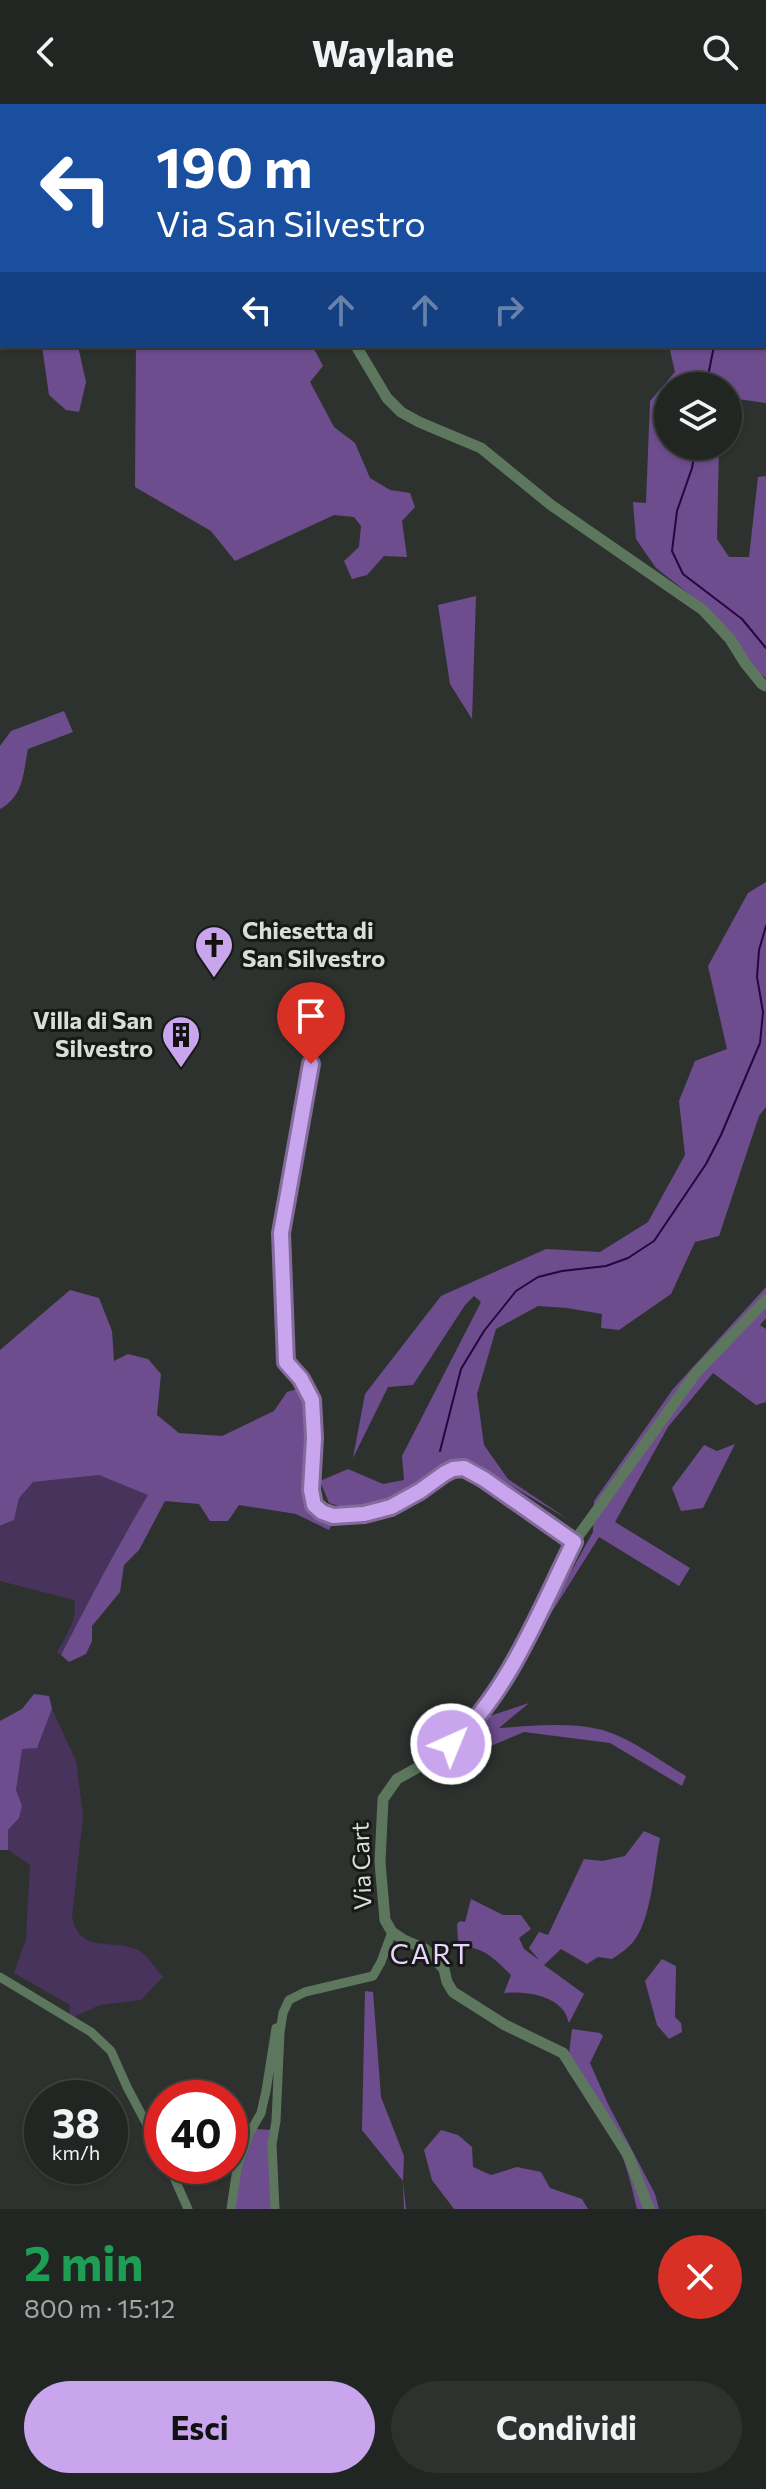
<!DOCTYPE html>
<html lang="it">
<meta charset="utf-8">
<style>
:root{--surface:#222622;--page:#2e322f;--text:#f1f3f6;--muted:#a2a5a5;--line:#3f4340;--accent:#c9a5ee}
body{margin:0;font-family:Commissioner,sans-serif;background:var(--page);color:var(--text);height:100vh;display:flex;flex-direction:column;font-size:30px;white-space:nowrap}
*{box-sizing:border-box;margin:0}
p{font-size:26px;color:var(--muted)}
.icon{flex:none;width:44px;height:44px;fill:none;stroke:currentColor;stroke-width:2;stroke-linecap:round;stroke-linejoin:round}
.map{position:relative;height:2105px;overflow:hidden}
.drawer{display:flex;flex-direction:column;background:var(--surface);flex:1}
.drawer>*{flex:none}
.banner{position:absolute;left:0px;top:0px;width:766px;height:244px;box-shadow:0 2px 6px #0004,0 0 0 2px var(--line);background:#1a4fa0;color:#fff;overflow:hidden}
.tools{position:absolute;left:654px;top:268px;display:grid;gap:16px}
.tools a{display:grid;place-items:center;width:88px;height:88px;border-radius:50%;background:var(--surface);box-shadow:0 2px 6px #0004,0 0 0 2px var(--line);font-size:40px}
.speed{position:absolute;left:24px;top:1976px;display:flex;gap:16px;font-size:40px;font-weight:700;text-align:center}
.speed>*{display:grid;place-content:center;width:104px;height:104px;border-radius:50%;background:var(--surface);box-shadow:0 2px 6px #0004,0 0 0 2px var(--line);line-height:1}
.speed small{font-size:20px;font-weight:400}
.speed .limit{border:12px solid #d22;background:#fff;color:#111}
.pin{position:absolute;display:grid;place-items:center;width:68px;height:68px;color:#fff;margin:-82px -34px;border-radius:50% 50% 50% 0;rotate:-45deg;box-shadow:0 0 8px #0007}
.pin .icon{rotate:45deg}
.me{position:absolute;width:88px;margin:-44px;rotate:44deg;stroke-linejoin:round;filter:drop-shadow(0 0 6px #0008)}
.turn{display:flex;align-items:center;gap:28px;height:168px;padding:0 24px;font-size:36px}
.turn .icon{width:104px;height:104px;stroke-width:2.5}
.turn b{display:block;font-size:56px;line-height:68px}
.lanes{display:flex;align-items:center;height:76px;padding:0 24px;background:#0003;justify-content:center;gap:40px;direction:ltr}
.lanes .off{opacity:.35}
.round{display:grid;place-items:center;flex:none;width:84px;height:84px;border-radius:42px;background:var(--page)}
.summary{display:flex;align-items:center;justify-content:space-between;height:136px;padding:0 24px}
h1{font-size:48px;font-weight:700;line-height:60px;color:#1e9e55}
.button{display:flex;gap:16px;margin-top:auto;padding:16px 24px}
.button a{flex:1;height:92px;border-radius:48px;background:var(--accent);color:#111;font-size:32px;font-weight:700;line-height:92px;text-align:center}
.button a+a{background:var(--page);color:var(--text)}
header{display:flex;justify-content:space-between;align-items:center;height:104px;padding:0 24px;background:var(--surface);font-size:36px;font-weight:700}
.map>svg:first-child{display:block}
</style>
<header><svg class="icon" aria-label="back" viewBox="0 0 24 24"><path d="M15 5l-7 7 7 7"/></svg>Waylane<svg class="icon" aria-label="search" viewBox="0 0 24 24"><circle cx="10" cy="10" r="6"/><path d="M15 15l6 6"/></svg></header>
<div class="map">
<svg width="766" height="2105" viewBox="0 0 766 2105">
<rect width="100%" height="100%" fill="#2e322e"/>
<path fill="#47335b" d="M 99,1371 L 149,1390 C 117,1443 89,1496 61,1551 L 57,1548 C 65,1533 79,1514 74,1496 L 0,1477 L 0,1423 L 14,1416 L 19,1394 L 32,1378 Z
M 52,1605 L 76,1657 L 83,1711 L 72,1814 C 81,1849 108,1835 136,1845 C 146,1849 155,1864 163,1873 L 141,1896 L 100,1901 L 69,1915 L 70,1901 L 14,1869 L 26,1835 L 30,1761 L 8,1746 L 8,1726 C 31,1702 17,1708 16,1685 C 16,1672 21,1658 22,1644 L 37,1644 Z"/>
<path fill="#6e4d8e" d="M 673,0 L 766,0 L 766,299 L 731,294 L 728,302 L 728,282 L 668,282 L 668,342 L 719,342 L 717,435 L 729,453 L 749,453 L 758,373 L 766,372 L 766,574 L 745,559 L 706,503 L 656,464 L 636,435 L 633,398 L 646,399 L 650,297 L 675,268 L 669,242 L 764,242 L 764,2 L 675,2 Z
M 42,242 L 78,242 L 86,278 L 79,308 L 66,306 L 49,291 Z
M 136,242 L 309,242 L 314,245 L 323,262 L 310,278 L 334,323 L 355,339 L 370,374 L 390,386 L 410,389 L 415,403 L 402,417 L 407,453 L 384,452 L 367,471 L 352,475 L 344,457 L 359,443 L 361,422 L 354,413 L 334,411 L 235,457 L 211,427 L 135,383 Z
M 476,492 L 472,615 L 450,580 L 438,501 Z
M 64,607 L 73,628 L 28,645 C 23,669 24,692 0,705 L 0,642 L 11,627 Z
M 766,778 L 766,1003 L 759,1012 L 719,1132 L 695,1138 L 671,1190 L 619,1226 L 601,1224 L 602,1210 L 567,1204 L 538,1202 L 496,1225 L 477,1290 L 484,1341 L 508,1375 L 569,1416 L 470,1357 L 391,1398 L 349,1405 L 329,1399 L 320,1377 L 348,1365 L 383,1380 L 404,1376 L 402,1352 L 481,1198 L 474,1192 L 465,1201 L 413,1281 L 388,1283 L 353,1354 L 365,1290 L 441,1192 L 546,1145 L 600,1148 L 648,1118 L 685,1051 L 679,997 L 695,957 L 727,945 L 708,862 L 748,789 Z
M 766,1183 L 766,1214 L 760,1221 L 766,1225 L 766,1298 L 756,1301 L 713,1269 L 668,1323 L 615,1418 L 690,1464 L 679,1482 L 599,1433 L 523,1554 L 593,1428 L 594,1397 L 673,1285 Z
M 70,1186 L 99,1194 L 112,1227 L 114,1257 L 128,1250 L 148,1255 L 161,1270 L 157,1311 L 179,1329 L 222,1332 L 274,1307 L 287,1288 L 301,1284 L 309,1297 L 311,1402 L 334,1416 L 329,1426 L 296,1410 L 239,1401 L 228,1417 L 210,1417 L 199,1400 L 165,1397 L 139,1446 L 124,1461 L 120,1488 L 92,1522 L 92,1537 L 86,1550 L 69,1558 L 61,1551 C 89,1496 117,1443 148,1391 L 99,1371 L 33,1378 L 19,1394 L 14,1416 L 0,1422 L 0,1246 Z
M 735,1340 L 703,1404 L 681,1407 L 672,1384 L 704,1341 L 717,1347 Z
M 34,1590 L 49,1592 L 52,1605 L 37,1644 L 22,1645 L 16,1686 L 22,1702 L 19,1714 L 8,1726 L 8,1746 L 0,1746 L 0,1617 L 22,1605 Z
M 529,1599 L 499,1624 C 531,1622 565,1618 598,1625 C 627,1631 660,1657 686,1672 L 682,1682 L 610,1639 L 524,1628 L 479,1647 L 472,1633 L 490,1612 Z
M 644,1727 L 660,1734 C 654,1763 652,1810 636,1834 C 630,1843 621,1849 612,1855 L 598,1853 L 587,1860 L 561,1845 L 544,1861 L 584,1890 L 569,1919 C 567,1914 566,1909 563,1906 C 551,1890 522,1887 504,1889 L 511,1871 C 505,1865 497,1857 490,1852 C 481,1844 468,1845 458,1836 L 457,1820 L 460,1817 L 465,1818 L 471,1795 L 503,1811 L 521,1811 L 531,1825 L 519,1834 L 524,1845 L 539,1856 L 529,1844 L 539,1828 L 548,1831 L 584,1755 L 602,1757 L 625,1752 Z
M 662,1855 L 676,1862 L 675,1913 L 681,1919 L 682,1928 L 669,1935 L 657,1921 L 645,1877 Z
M 365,1887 L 373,1888 L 381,1993 L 404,2052 L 403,2077 L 406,2105 L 404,2105 L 403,2077 L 362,2026 Z
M 572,1925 L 600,1929 L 603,1932 L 590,1959 L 608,2000 L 655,2090 L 659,2105 L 637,2105 C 632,2085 628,2064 619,2045 C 605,2017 585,1991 567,1966 Z
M 252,2025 L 274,2026 L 275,2105 L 233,2105 L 231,2098 Z
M 441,2026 L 458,2031 L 472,2043 L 473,2063 L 491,2071 L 517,2063 L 541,2068 L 550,2084 L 582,2095 L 588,2105 L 454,2105 L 432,2076 L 424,2046 Z"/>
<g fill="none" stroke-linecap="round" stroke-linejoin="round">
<path stroke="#280441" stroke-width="2" d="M 713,0 L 715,2
M 706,282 L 714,242
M 696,342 L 692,364 L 677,407 L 672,447 L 683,470 L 742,515 L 766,544
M 440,1347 L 461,1265 L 484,1227 L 516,1187 L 538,1173 L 562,1167 L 606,1162 L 628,1154 L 654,1137 L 706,1060 L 721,1031 L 760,939 L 763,908 L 757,873 L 759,846 L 766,822"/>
<path stroke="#5d775f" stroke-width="9" d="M 311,960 L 281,1129 L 286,1258 L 301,1275 L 312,1296 L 314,1334 L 311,1386 L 314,1401 L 322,1408 L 333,1412 L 364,1410 L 391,1403 L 420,1387 L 445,1369 L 453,1365 L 464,1364 L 484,1375 L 574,1438
M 0,1873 L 91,1928 L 111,1947 L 127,1983 L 162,2049
M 169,2062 L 188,2105
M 231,2105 L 237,2065 L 249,2030 L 261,2009 L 266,1987 L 276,1924
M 275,2105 L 272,2040 L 276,2017 L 280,1928 L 283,1909 L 289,1896 L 305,1888 L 373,1872 L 381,1858 L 392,1828"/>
<path stroke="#5d775f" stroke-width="11" d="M 197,0 L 198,2
M 356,242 L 387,294 L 401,308 L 419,318 L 481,344 L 551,401 L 703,506 L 730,535 L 745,559 L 762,580 L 766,582
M 649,2105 L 628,2051 L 563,1949 L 505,1921 L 453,1888 L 447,1878 L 444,1865 L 425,1845 L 404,1836 L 392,1828 L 385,1816 L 380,1758 L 383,1695 L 397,1675 L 435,1654 L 467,1626 L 501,1582 L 574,1438 L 696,1269 L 766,1196"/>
</g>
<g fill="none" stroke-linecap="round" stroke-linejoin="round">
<defs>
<path id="route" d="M 311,960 L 281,1129 L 286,1258 L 301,1275 L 312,1296 L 314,1334 L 311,1386 L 314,1401 L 322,1408 L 333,1412 L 364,1410 L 391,1403 L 420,1387 L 445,1369 L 453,1365 L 464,1364 L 484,1375 L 574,1438 C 541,1504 507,1592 451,1640"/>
</defs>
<use href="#route" stroke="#836b9b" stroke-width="20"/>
<use href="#route" stroke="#c9a5ee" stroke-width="14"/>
</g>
<defs>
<symbol id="church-pin" viewBox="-11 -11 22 30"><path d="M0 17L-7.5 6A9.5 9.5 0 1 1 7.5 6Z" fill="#c9a5ee" stroke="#171917"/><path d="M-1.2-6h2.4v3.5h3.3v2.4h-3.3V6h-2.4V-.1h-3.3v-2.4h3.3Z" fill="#111"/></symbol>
<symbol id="building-pin" viewBox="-11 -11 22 30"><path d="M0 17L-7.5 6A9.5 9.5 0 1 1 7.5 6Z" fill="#c9a5ee" stroke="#171917"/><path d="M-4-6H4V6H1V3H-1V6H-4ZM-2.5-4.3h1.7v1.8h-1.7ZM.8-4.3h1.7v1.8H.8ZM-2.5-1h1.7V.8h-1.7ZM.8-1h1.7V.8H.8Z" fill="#111"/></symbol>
</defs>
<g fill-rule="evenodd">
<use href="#church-pin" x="192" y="819" width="44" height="60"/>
<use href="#building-pin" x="159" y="909" width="44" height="60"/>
</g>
<g text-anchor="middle" stroke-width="6" stroke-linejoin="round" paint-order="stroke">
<g font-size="24" font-weight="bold" fill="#daddda" stroke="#171917" text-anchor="start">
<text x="242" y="835">Chiesetta di<tspan x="242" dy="28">San Silvestro</tspan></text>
<text x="153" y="925" text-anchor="end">Villa di San<tspan x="153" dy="28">Silvestro</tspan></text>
</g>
<g font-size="24" fill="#daddda" stroke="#171917">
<text transform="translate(362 1762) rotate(-92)" y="8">Via Cart</text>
</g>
<g font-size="28" letter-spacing="2" fill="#e8d4fe" stroke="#171917">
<text x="431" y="1860">CART</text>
</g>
</g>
</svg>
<div class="tools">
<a><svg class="icon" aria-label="layers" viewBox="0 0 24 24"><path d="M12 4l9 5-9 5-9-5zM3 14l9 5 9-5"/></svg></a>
</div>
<div class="speed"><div>38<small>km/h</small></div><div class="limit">40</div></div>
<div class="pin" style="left:311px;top:960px;background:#d93025"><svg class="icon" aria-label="arrive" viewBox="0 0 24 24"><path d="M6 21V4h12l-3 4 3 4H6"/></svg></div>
<svg class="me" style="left:451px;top:1640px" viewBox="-20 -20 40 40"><circle r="17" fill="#c9a5ee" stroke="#fff" stroke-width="3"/><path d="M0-11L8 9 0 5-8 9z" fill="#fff"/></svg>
<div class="banner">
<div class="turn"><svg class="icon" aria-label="left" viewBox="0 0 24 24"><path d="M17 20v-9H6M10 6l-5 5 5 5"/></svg><div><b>190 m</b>Via San Silvestro</div></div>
<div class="lanes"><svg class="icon" aria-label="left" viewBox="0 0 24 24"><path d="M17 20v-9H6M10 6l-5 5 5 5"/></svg><svg class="icon off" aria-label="ahead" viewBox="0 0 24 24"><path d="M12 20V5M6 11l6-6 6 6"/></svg><svg class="icon off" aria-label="ahead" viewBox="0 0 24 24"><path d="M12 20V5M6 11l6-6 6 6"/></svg><svg class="icon off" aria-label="right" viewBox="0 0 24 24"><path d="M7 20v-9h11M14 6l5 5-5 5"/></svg></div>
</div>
</div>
<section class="drawer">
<div class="summary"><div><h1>2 min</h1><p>800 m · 15:12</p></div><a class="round" style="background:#d93025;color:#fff"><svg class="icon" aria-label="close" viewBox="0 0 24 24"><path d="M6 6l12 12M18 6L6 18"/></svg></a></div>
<div class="button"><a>Esci</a><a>Condividi</a></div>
</section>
